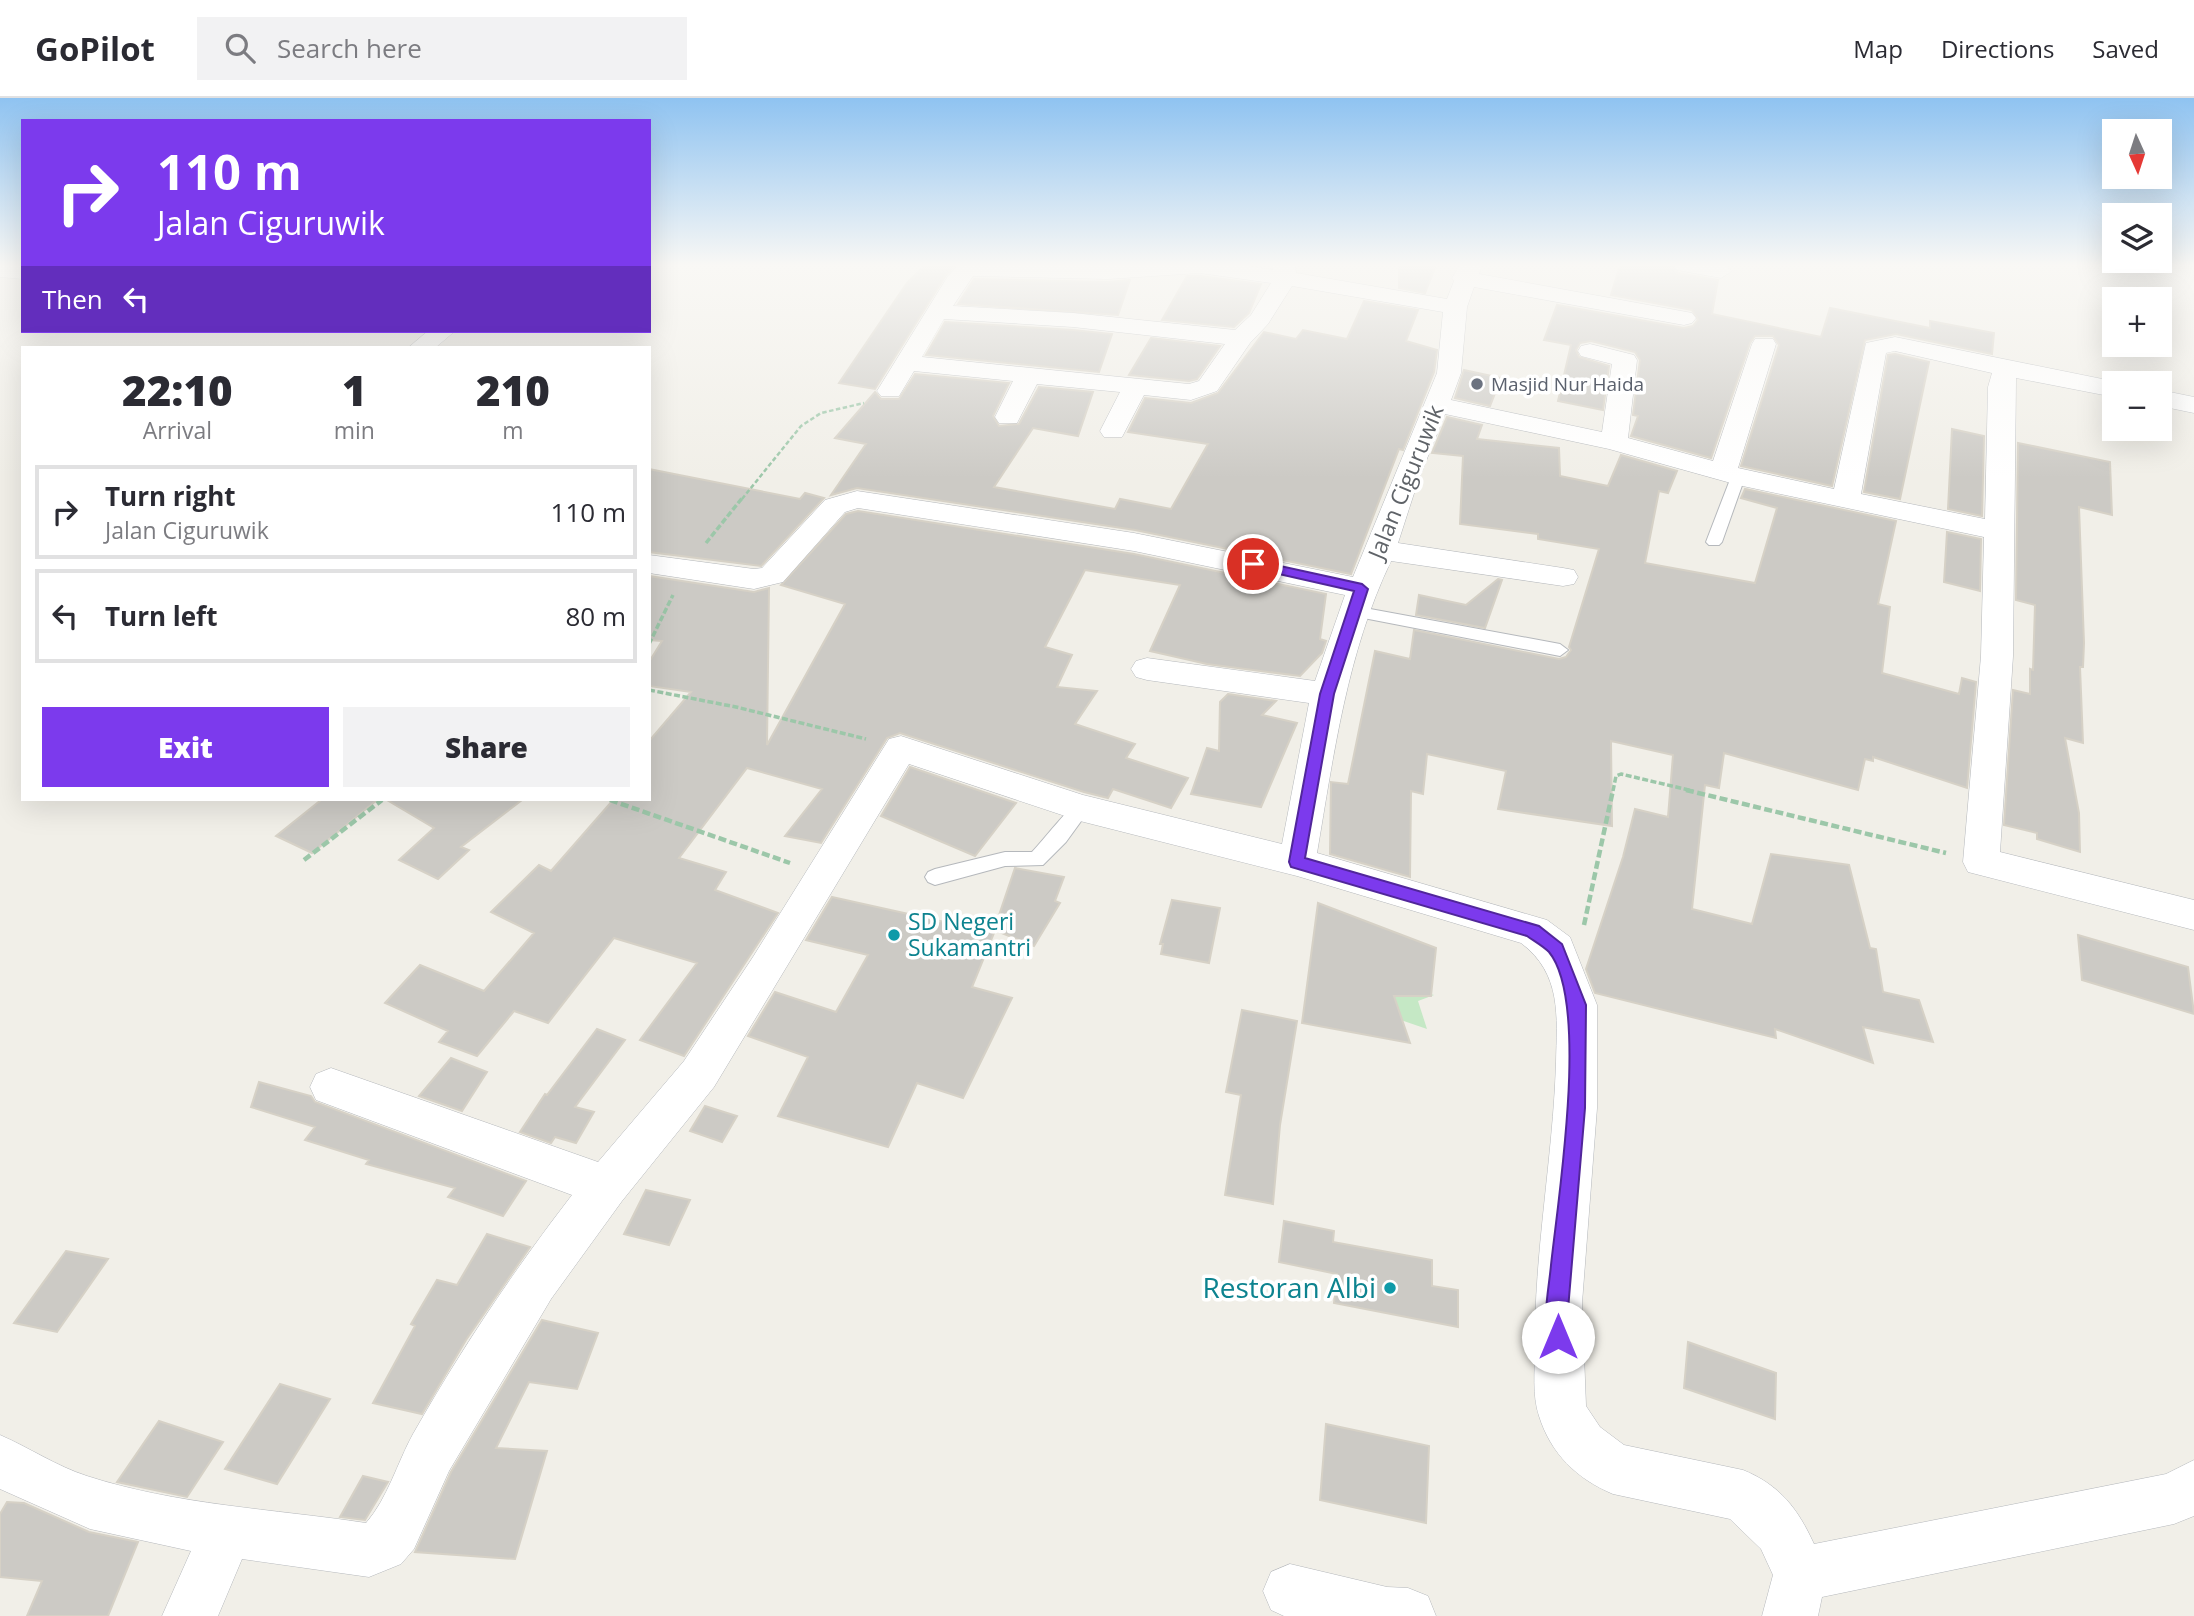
<!DOCTYPE html>
<meta charset="utf-8">
<style>
:root{--surface:#fff;--page:#f2f2f3;--text:#2b2b33;--muted:#7c7c81;--line:#e1e1e2;--accent:#7c3aed}
body{margin:0;font-family:"Open Sans",sans-serif;background:var(--page);color:var(--text);height:100vh;display:flex;flex-direction:column;font-size:26px;white-space:nowrap}
*{box-sizing:border-box;margin:0}
p{font-size:23px;color:var(--muted)}
.icon{flex:none;width:38px;height:38px;fill:none;stroke:currentColor;stroke-width:2;stroke-linecap:round;stroke-linejoin:round}
.map{position:relative;flex:1;overflow:hidden}
.drawer{position:absolute;left:21px;top:248px;width:630px;height:455px;display:flex;flex-direction:column;background:var(--surface);border-radius:0px;box-shadow:0 7px 28px #0002}
.drawer>*{flex:none}
.banner{position:absolute;left:21px;top:21px;width:630px;height:214px;border-radius:0px;box-shadow:0 7px 28px #0002;background:#7c3aed;color:#fff;overflow:hidden}
.needle{width:46px;rotate:177deg}
.tools{position:absolute;left:2102px;top:21px;display:grid;gap:14px}
.tools a{display:grid;place-items:center;width:70px;height:70px;border-radius:0px;background:var(--surface);box-shadow:0 7px 28px #0002;font-size:35px}
.pin{position:absolute;display:grid;place-items:center;width:60px;height:60px;color:#fff;margin:-30px;border:4px solid #fff;border-radius:50%;box-shadow:0 2px 7px #0007}
.me{position:absolute;width:77px;margin:-38px;rotate:0deg;stroke-linejoin:round;filter:drop-shadow(0 0 5px #0008)}
.turn{display:flex;align-items:center;gap:24px;height:147px;padding:0 21px;font-size:32px}
.turn .icon{width:91px;height:91px;stroke-width:2.5}
.turn b{display:block;font-size:49px;line-height:60px}
.then{display:flex;align-items:center;height:66px;padding:0 21px;background:#0003;gap:14px;font-size:26px}
.eta{display:flex;justify-content:space-evenly;align-items:center;height:119px;text-align:center}
.eta b{font-size:42px;font-weight:800;line-height:49px}
.primary-button{display:flex;gap:14px;margin-top:auto;padding:14px 21px}
.primary-button a{flex:1;height:80px;border-radius:0px;background:var(--accent);color:#fff;font-size:28px;font-weight:800;line-height:80px;text-align:center}
.primary-button a+a{background:var(--page);color:var(--text)}
ul{padding:0;list-style:none}
li{display:flex;align-items:center;gap:21px;height:94px;margin:0 14px 10px;padding:0 7px;border:4px solid var(--line);border-radius:0px}
li div{flex:1}
li b{display:block;font-size:26px}
li em{font-style:normal}
header{display:flex;align-items:center;gap:42px;box-sizing:border-box;height:98px;padding:0 35px;background:var(--surface);border-bottom:2px solid var(--line)}
header strong{font-size:33px}
nav{display:flex;gap:38px;margin-inline-start:auto;font-size:24px}
.search{width:490px;height:63px;background:var(--page);display:flex;align-items:center;gap:18px;box-sizing:border-box;padding:0 24px;border-radius:0px;color:var(--muted);font-size:26px}
.map>svg:first-child{display:block}
</style>
<header>
<strong>GoPilot</strong>
<div class="search"><svg class="icon" aria-label="search" viewBox="0 0 24 24"><circle cx="10" cy="10" r="6"/><path d="M15 15l6 6"/></svg>Search here</div>
<nav><a>Map</a><a>Directions</a><a>Saved</a></nav>
</header>
<div class="map">
<svg width="2194" height="1518" viewBox="0 0 2194 1518">
<rect width="100%" height="100%" fill="#f1efe8"/>
<path fill="#c5e8c5" d="M 1366,878 L 1434,897 L 1418,903 L 1427,931 L 1360,908 Z"/>
<path fill="#cccac5" stroke="#d6d1c6" stroke-width="2" d="M 925,167 L 955,167 L 946,177 L 875,291 L 839,285 L 907,185 Z
M 1399,167 L 1436,167 L 1425,195 L 1399,190 Z
M 1620,167 L 1671,167 L 1677,175 L 1718,182 L 1712,216 L 1821,239 L 1830,210 L 1930,230 L 1930,223 L 1994,235 L 1992,256 L 1896,236 L 1865,242 L 1832,388 L 1741,368 L 1779,247 L 1773,238 L 1755,238 L 1750,245 L 1711,360 L 1631,338 L 1638,318 L 1633,317 L 1640,262 L 1635,254 L 1591,243 L 1580,245 L 1576,252 L 1579,259 L 1609,268 L 1603,312 L 1558,303 L 1571,247 L 1544,242 L 1557,207 L 1684,230 L 1693,228 L 1698,222 L 1692,212 L 1611,197 Z
M 1187,178 L 1200,178 L 1261,186 L 1249,215 L 1234,229 L 1162,222 Z
M 974,181 L 1108,184 L 1130,182 L 1118,217 L 958,206 Z
M 1364,203 L 1418,212 L 1406,243 L 1437,252 L 1434,274 L 1403,352 L 1399,351 L 1351,476 L 1135,432 L 857,390 L 831,397 L 866,346 L 835,340 L 875,294 L 881,301 L 899,301 L 915,276 L 1009,285 L 993,318 L 999,328 L 1019,326 L 1039,289 L 1093,294 L 1078,338 L 1033,330 L 994,389 L 1115,411 L 1120,401 L 1171,411 L 1208,346 L 1128,334 L 1145,300 L 1191,305 L 1218,295 L 1264,234 L 1296,241 L 1303,232 L 1347,241 Z
M 945,224 L 1073,232 L 1112,236 L 1099,274 L 926,257 Z
M 1151,240 L 1220,248 L 1197,281 L 1189,283 L 1129,277 Z
M 1895,256 L 1929,264 L 1900,401 L 1864,394 L 1888,257 Z
M 1464,272 L 1501,280 L 1490,308 L 1455,300 Z
M 1447,319 L 1482,327 L 1477,341 L 1559,350 L 1560,378 L 1608,388 L 1621,357 L 1677,373 L 1668,395 L 1659,393 L 1645,465 L 1755,485 L 1777,410 L 1741,400 L 1745,391 L 1896,423 L 1878,506 L 1890,509 L 1882,575 L 1959,596 L 1962,580 L 1976,584 L 1967,690 L 1873,659 L 1873,663 L 1865,661 L 1858,692 L 1724,655 L 1719,690 L 1705,687 L 1692,811 L 1752,826 L 1771,756 L 1849,767 L 1870,850 L 1876,851 L 1883,894 L 1919,902 L 1933,944 L 1863,929 L 1873,965 L 1775,931 L 1776,940 L 1595,895 L 1586,871 L 1623,759 L 1635,711 L 1668,719 L 1673,657 L 1611,643 L 1612,728 L 1498,711 L 1506,673 L 1427,656 L 1423,696 L 1411,693 L 1410,779 L 1330,756 L 1331,684 L 1348,686 L 1375,553 L 1410,561 L 1414,532 L 1559,561 L 1566,559 L 1571,552 L 1569,549 L 1599,451 L 1538,441 L 1538,436 L 1460,426 L 1463,358 L 1432,355 Z
M 1952,331 L 1984,338 L 1982,418 L 1948,411 Z
M 2018,345 L 2110,364 L 2112,417 L 2079,409 L 2084,545 L 2083,569 L 2080,569 L 2083,645 L 2065,640 L 2079,715 L 2080,754 L 2037,741 L 2037,735 L 2004,727 L 2013,592 L 2030,596 L 2030,571 L 2033,572 L 2035,507 L 2016,502 Z
M 649,371 L 800,401 L 805,395 L 824,400 L 761,468 L 649,454 Z
M 858,413 L 1134,456 L 1326,496 L 1320,541 L 1326,543 L 1322,555 L 1300,578 L 1207,566 L 1150,553 L 1180,487 L 1085,472 L 1045,549 L 1072,557 L 1057,589 L 1097,593 L 1075,626 L 1135,646 L 1126,660 L 1188,680 L 1171,710 L 1113,691 L 1108,700 L 1084,694 L 900,635 L 887,640 L 821,745 L 785,738 L 822,691 L 747,670 L 679,760 L 726,774 L 715,792 L 778,815 L 684,958 L 640,942 L 697,865 L 614,840 L 548,925 L 514,913 L 477,958 L 439,944 L 448,933 L 385,905 L 420,867 L 484,893 L 534,835 L 491,814 L 539,767 L 551,773 L 613,702 L 649,702 L 649,643 L 691,594 L 649,588 L 649,564 L 662,543 L 649,542 L 649,478 L 754,494 L 769,490 L 767,647 L 845,506 L 781,487 L 846,416 Z
M 1947,434 L 1981,441 L 1980,493 L 1944,484 Z
M 1498,481 L 1502,482 L 1485,530 L 1416,517 L 1419,497 L 1466,507 Z
M 1228,596 L 1276,603 L 1262,617 L 1297,625 L 1261,709 L 1191,696 L 1207,650 L 1219,653 L 1220,604 Z
M 910,669 L 1016,705 L 975,758 L 881,718 Z
M 321,702 L 377,702 L 312,755 L 276,738 Z
M 387,702 L 522,702 L 461,749 L 469,752 L 438,781 L 399,762 L 434,730 Z
M 1015,770 L 1064,779 L 1055,803 L 1060,805 L 1034,848 L 994,832 Z
M 832,799 L 994,835 L 972,889 L 1012,900 L 963,1000 L 917,985 L 888,1049 L 778,1018 L 808,959 L 748,938 L 775,894 L 836,914 L 868,857 L 806,842 Z
M 1172,802 L 1220,810 L 1209,865 L 1161,856 L 1163,846 L 1160,846 Z
M 1318,805 L 1436,850 L 1431,898 L 1394,898 L 1410,945 L 1302,925 Z
M 2078,837 L 2188,869 L 2194,916 L 2082,882 Z
M 1242,912 L 1297,923 L 1280,1027 L 1273,1106 L 1225,1097 L 1241,997 L 1226,994 Z
M 597,931 L 625,942 L 575,1009 L 594,1014 L 576,1045 L 555,1039 L 551,1045 L 520,1034 L 545,996 L 547,997 Z
M 451,960 L 487,974 L 462,1013 L 419,998 Z
M 259,984 L 311,998 L 315,1004 L 526,1083 L 503,1118 L 448,1099 L 455,1090 L 366,1066 L 369,1062 L 305,1042 L 315,1029 L 251,1009 Z
M 705,1008 L 737,1018 L 722,1044 L 690,1033 Z
M 646,1092 L 690,1102 L 669,1147 L 624,1136 Z
M 1284,1123 L 1334,1133 L 1333,1144 L 1432,1162 L 1432,1188 L 1458,1192 L 1458,1229 L 1334,1205 L 1337,1176 L 1279,1164 Z
M 487,1136 L 530,1149 L 466,1242 L 422,1316 L 373,1305 L 415,1228 L 411,1226 L 437,1182 L 457,1187 Z
M 66,1153 L 108,1161 L 57,1234 L 14,1225 Z
M 542,1222 L 598,1235 L 577,1291 L 529,1284 L 496,1350 L 547,1353 L 515,1461 L 415,1454 L 451,1374 Z
M 1688,1244 L 1776,1275 L 1775,1321 L 1684,1290 Z
M 280,1286 L 330,1301 L 277,1386 L 225,1371 Z
M 159,1323 L 223,1344 L 187,1399 L 117,1384 Z
M 1326,1326 L 1429,1348 L 1426,1425 L 1320,1402 Z
M 363,1378 L 388,1384 L 365,1422 L 340,1419 Z
M 7,1404 L 24,1405 L 89,1434 L 138,1444 L 108,1518 L 27,1518 L 42,1483 L 0,1479 L 0,1416 Z"/>
<g fill="none" stroke-linecap="round" stroke-linejoin="round">
<defs>
<path id="service" d="M 1738,375 L 1745,379 L 1722,444 L 1719,447 L 1709,447 L 1706,444 L 1731,379 Z
M 1354,508 L 1560,546 L 1568,552 L 1560,558 L 1348,517 L 1348,509 Z
M 1080,703 L 1087,705 L 1089,710 L 1087,715 L 1066,744 L 1043,767 L 1005,768 L 935,787 L 928,784 L 925,779 L 928,774 L 935,771 L 1005,754 L 1032,754 C 1042,744 1071,706 1080,703 Z"/>
<path id="minor" d="M 0,167 L 23,167 L 23,181 L 0,179 Z
M 959,167 L 1241,167 L 1273,172 L 1273,167 L 1295,167 L 1296,175 L 1447,201 L 1454,183 L 1452,180 L 1460,167 L 1482,167 L 1479,176 L 1692,215 L 1696,220 L 1692,225 L 1684,227 L 1474,189 L 1467,209 L 1461,275 L 1451,302 L 1602,334 L 1612,266 L 1581,258 L 1578,253 L 1581,248 L 1590,246 L 1634,257 L 1637,262 L 1628,340 L 1713,363 L 1752,246 L 1755,241 L 1773,241 L 1776,246 L 1738,370 L 1834,391 L 1866,245 L 1895,239 L 2122,285 L 2114,285 L 2114,299 L 2016,280 L 2013,558 L 2000,754 L 2194,802 L 2194,832 L 1968,774 L 1963,764 L 1981,558 L 1984,439 L 1738,387 L 1609,351 L 1445,316 L 1418,383 L 1398,445 L 1563,470 L 1574,472 L 1578,479 L 1574,486 L 1563,488 L 1391,463 C 1347,555 1334,655 1317,755 L 1547,822 L 1570,839 L 1597,907 L 1597,1010 L 1582,1205 L 1586,1308 L 1600,1329 L 1624,1347 L 1743,1372 C 1780,1387 1798,1411 1814,1446 L 2166,1376 L 2194,1362 L 2194,1418 L 2174,1426 L 1822,1499 L 1818,1518 L 1762,1518 L 1773,1477 L 1761,1451 L 1730,1421 L 1613,1396 C 1577,1381 1551,1356 1539,1318 C 1532,1297 1535,1273 1535,1250 C 1534,1155 1553,1060 1556,965 C 1557,918 1562,876 1521,845 L 1297,778 L 1080,723 L 909,666 L 714,989 L 622,1103 L 551,1201 L 449,1373 L 414,1451 L 401,1466 L 369,1479 L 242,1461 L 218,1518 L 162,1518 L 191,1453 L 90,1431 L 0,1391 L 0,1337 C 30,1350 56,1368 87,1378 C 176,1407 274,1411 366,1425 C 388,1400 397,1365 413,1336 C 460,1253 514,1172 572,1097 L 316,1002 L 310,989 L 316,976 L 331,970 L 598,1064 L 684,963 L 753,859 L 889,641 L 901,638 L 1083,697 L 1282,746 L 1309,605 L 1147,582 L 1136,579 L 1131,571 L 1136,563 L 1147,560 L 1315,583 L 1345,497 L 1134,453 L 858,410 L 845,414 L 783,484 L 754,491 L 649,475 L 649,457 L 754,471 L 762,470 L 825,402 L 857,393 L 1134,435 L 1353,479 L 1437,275 L 1443,214 L 1292,188 L 1268,226 L 1250,245 L 1217,293 L 1191,302 L 1144,297 L 1122,339 L 1104,339 L 1100,333 L 1120,294 L 1037,286 L 1017,325 L 999,325 L 995,319 L 1013,283 L 914,273 L 899,298 L 881,298 L 877,293 L 948,178 ZM 1200,175 L 1271,185 L 1251,217 L 1235,232 L 1073,215 L 953,208 L 973,178 L 1108,181 ZM 944,221 L 1073,229 L 1225,246 L 1199,283 L 1189,286 L 922,259 ZM 1895,253 L 1992,275 L 1988,289 L 1985,421 L 1861,396 L 1886,255 Z
M 1674,167 L 1724,167 L 1732,173 L 1721,180 L 1677,172 Z
M 428,233 L 455,233 L 435,250 L 408,250 Z
M 2160,292 L 2194,299 L 2194,315 L 2160,308 Z
M 1290,1466 L 1387,1489 L 1408,1490 L 1428,1498 L 1436,1518 L 1284,1518 L 1271,1512 L 1263,1493 L 1271,1474 Z"/>
</defs>
<use href="#service" stroke="#b5b8bc" stroke-width="2"/>
<use href="#minor" stroke="#b5b8bc" stroke-width="1"/>
<path stroke="#9cc7a9" stroke-width="2.5" stroke-dasharray="4.5 2.5" stroke-linecap="butt" d="M 742,401 L 801,328 L 821,315 L 864,305"/>
<path stroke="#9cc7a9" stroke-width="3.5" stroke-dasharray="6 2.5" stroke-linecap="butt" d="M 706,445 L 743,399
M 649,546 L 673,497
M 649,592 L 736,609 L 866,641
M 1613,693 L 1616,678 L 1621,676 L 1693,693"/>
<path stroke="#9cc7a9" stroke-width="4.5" stroke-dasharray="8 3.5" stroke-linecap="butt" d="M 1686,692 L 1946,755
M 610,702 L 790,765
M 304,762 L 382,702
M 1584,827 L 1613,692"/>
<use href="#service" fill="#fff" fill-rule="evenodd"/>
<use href="#minor" fill="#fff" fill-rule="evenodd"/>
</g>
<linearGradient id="sky" x2="0" y2="1"><stop stop-color="#8fc3f1"/><stop offset="0.44" stop-color="#f9f8f5"/><stop offset="1" stop-color="#f9f8f5" stop-opacity="0"/></linearGradient>
<rect width="2194" height="380" fill="url(#sky)"/>
<path fill="#7c3aed" stroke="#51269a" stroke-width="2" d="M 1253,462 L 1362,486 L 1368,491 L 1334,596 L 1305,760 L 1539,828 L 1562,846 L 1586,907 L 1585,1010 L 1565,1247 L 1558,1250 L 1550,1247 C 1541,1224 1549,1191 1551,1167 C 1558,1101 1590,904 1549,854 C 1543,848 1534,843 1527,838 L 1291,769 L 1289,764 L 1320,596 L 1354,493 L 1248,469 L 1247,466 Z"/>
<circle fill="#6b7280" stroke="#fff" stroke-width="2.5" cx="1477" cy="286" r="7"/>
<g fill="#0f9aa8" stroke="#fff" stroke-width="2.5">
<circle cx="894" cy="837" r="7"/>
<circle cx="1390" cy="1190" r="7"/>
</g>
<g text-anchor="middle" stroke-width="7" stroke-linejoin="round" paint-order="stroke">
<g font-size="19" fill="#5b616d" stroke="#fff" text-anchor="start">
<text x="1491" y="293">Masjid Nur Haida</text>
</g>
<g font-size="23" fill="#5f6368" stroke="#fff">
<text transform="translate(1406 384) rotate(-68)" y="8">Jalan Ciguruwik</text>
</g>
<g font-size="23" fill="#0d838f" stroke="#fff" text-anchor="start">
<text x="908" y="832">SD Negeri<tspan x="908" dy="26">Sukamantri</tspan></text>
</g>
<g font-size="28" fill="#0d838f" stroke="#fff" text-anchor="end">
<text x="1376" y="1200">Restoran Albi</text>
</g>
</g>
</svg>
<div class="tools">
<a><svg class="needle" viewBox="-14 -14 28 28"><path d="M0-13l5 13h-10z" fill="#e53935"/><path d="M0 13l5-13h-10z" fill="#7c7c81"/></svg></a>
<a><svg class="icon" aria-label="layers" viewBox="0 0 24 24"><path d="M12 4l9 5-9 5-9-5zM3 14l9 5 9-5"/></svg></a>
<a>+</a>
<a>−</a>
</div>
<div class="pin" style="left:1253px;top:466px;background:#d93025"><svg class="icon" aria-label="arrive" viewBox="0 0 24 24"><path d="M6 21V4h12l-3 4 3 4H6"/></svg></div>
<svg class="me" style="left:1558px;top:1239px" viewBox="-20 -20 40 40"><circle r="19" fill="#fff"/><path d="M0-13L10 11 0 6-10 11z" fill="#7c3aed"/></svg>
<div class="banner">
<div class="turn"><svg class="icon" aria-label="right" viewBox="0 0 24 24"><path d="M7 20v-9h11M14 6l5 5-5 5"/></svg><div><b>110 m</b>Jalan Ciguruwik</div></div>
<div class="then">Then<svg class="icon" aria-label="left" viewBox="0 0 24 24"><path d="M17 20v-9H6M10 6l-5 5 5 5"/></svg></div>
</div>
<section class="drawer">
<div class="eta">
<div><b>22:10</b><p>Arrival</p></div>
<div><b>1</b><p>min</p></div>
<div><b>210</b><p>m</p></div>
</div>
<ul>
<li><svg class="icon" aria-label="right" viewBox="0 0 24 24"><path d="M7 20v-9h11M14 6l5 5-5 5"/></svg><div><b>Turn right</b><p>Jalan Ciguruwik</p></div><em>110 m</em></li>
<li><svg class="icon" aria-label="left" viewBox="0 0 24 24"><path d="M17 20v-9H6M10 6l-5 5 5 5"/></svg><div><b>Turn left</b></div><em>80 m</em></li>
</ul>
<div class="primary-button"><a>Exit</a><a>Share</a></div>
</section>
</div>
